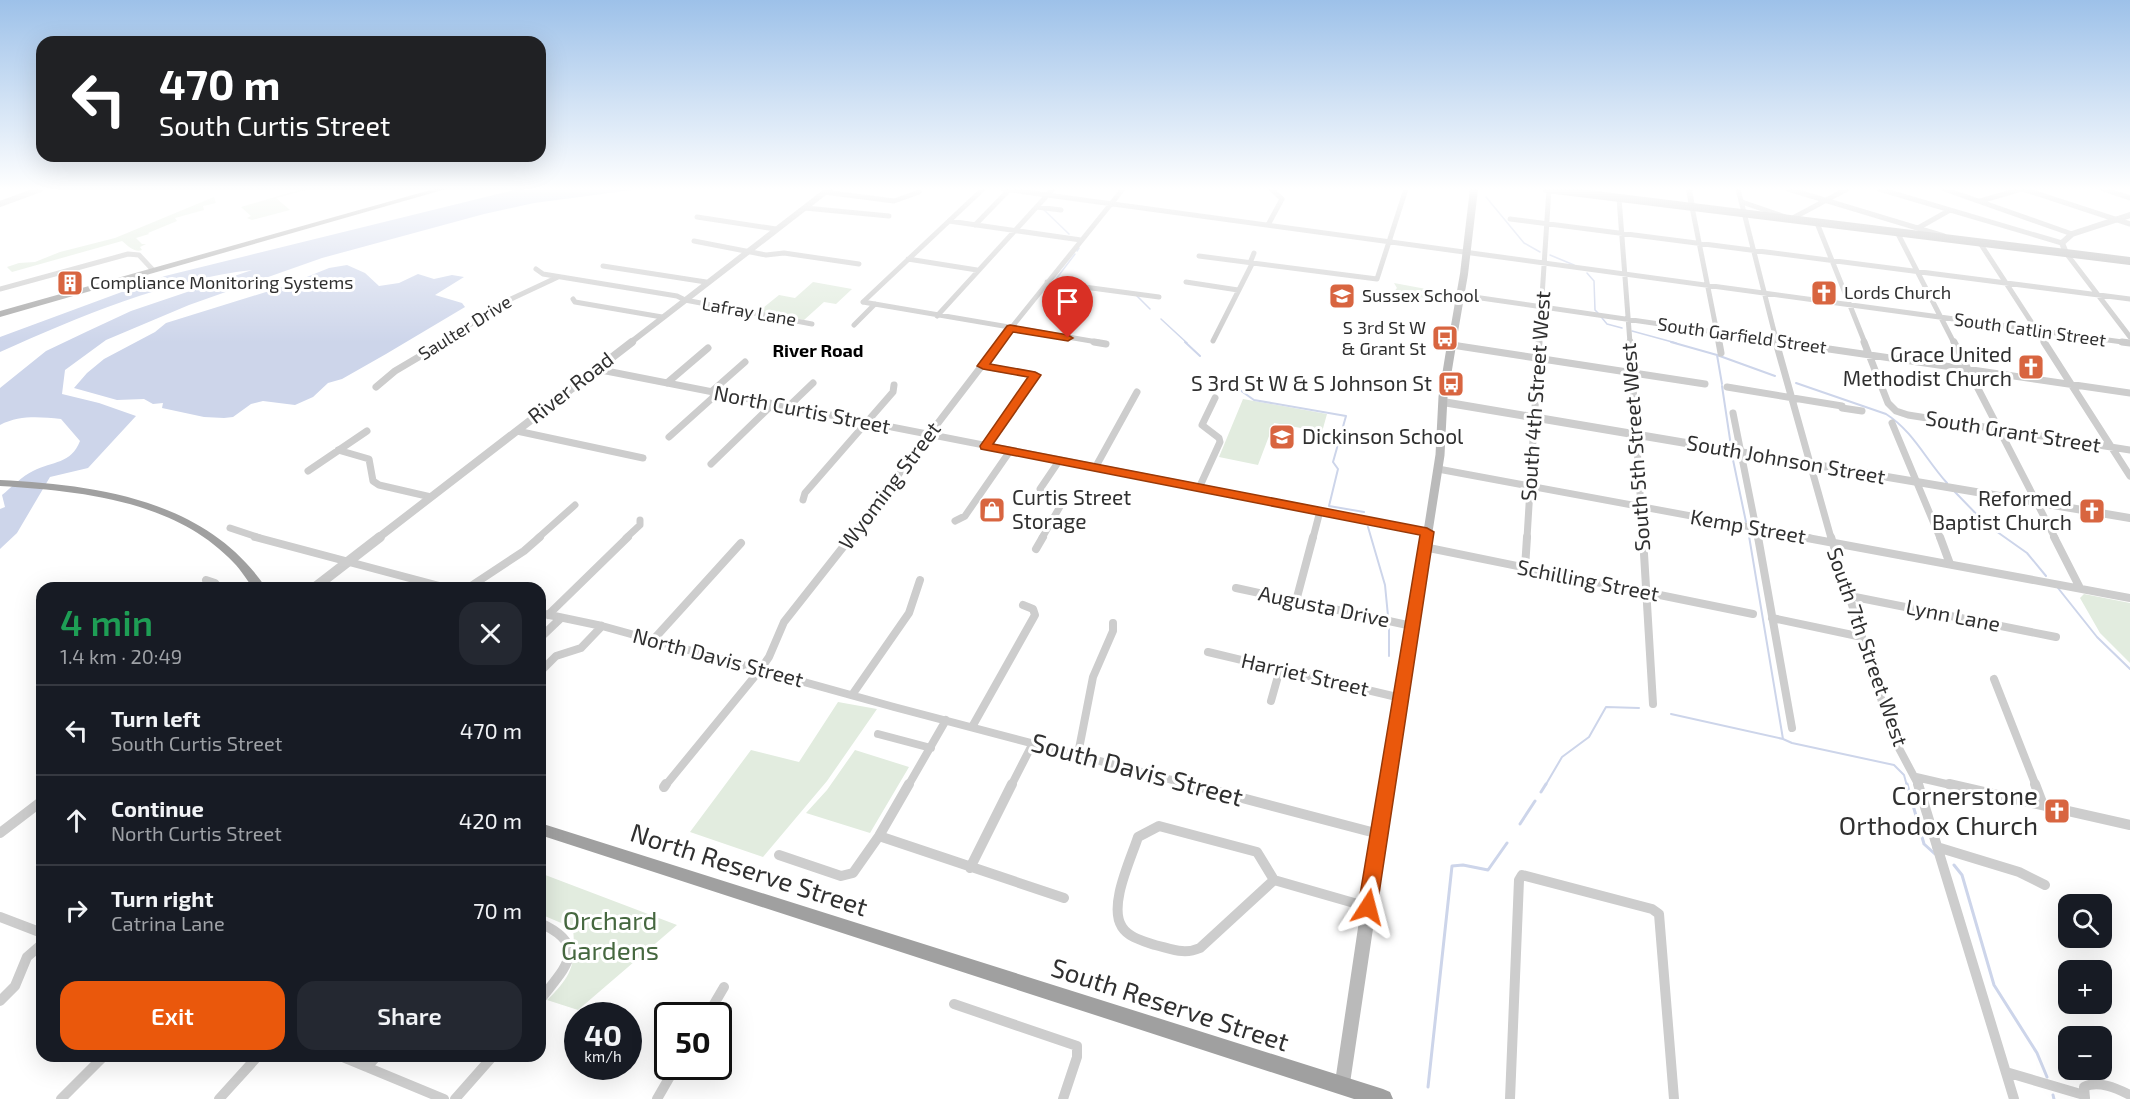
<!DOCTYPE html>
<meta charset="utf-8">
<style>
:root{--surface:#171b24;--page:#242831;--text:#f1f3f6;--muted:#9ea1a6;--line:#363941;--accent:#ea580c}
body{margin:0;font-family:"Exo 2",sans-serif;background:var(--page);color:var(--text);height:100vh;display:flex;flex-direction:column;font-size:22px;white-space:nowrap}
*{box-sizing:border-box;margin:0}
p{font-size:20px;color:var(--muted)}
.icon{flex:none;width:33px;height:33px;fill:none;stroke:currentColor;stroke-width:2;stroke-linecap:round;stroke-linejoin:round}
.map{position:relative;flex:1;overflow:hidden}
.panel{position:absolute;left:36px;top:582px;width:510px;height:480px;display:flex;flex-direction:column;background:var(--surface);border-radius:18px;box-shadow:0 6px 24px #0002}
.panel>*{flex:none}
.banner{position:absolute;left:36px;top:36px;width:510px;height:126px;border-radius:18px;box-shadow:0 6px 24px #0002;background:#202124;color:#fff;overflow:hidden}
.fabs{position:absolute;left:2058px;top:894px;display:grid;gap:12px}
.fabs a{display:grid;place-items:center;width:54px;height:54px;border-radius:12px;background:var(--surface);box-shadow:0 6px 24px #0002;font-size:30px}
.speed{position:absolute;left:564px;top:1002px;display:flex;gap:12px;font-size:30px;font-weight:700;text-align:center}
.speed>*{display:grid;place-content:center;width:78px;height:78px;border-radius:50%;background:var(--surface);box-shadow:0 6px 24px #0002;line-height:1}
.speed small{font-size:15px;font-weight:400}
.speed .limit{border:3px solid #111;border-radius:9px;background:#fff;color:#111}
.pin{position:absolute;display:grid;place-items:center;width:51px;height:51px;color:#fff;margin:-62px -26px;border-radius:50% 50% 50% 0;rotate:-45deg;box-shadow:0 0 6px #0007}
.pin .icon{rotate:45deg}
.me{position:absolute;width:66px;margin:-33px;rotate:9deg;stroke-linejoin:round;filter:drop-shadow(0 0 4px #0008)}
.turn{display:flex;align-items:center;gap:21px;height:126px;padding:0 24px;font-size:27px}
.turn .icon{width:78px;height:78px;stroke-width:2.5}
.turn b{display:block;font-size:42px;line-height:51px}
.round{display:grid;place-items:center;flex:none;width:63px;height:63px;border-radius:18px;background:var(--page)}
.headline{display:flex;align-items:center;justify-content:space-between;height:102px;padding:0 24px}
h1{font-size:36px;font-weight:600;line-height:45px;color:#1e9e55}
.cta{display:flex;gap:12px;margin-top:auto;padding:12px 24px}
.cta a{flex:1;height:69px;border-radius:18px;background:var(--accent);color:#fff;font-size:24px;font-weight:600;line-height:69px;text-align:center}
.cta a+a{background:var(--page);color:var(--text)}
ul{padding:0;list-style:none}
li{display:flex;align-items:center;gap:18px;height:90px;padding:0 24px;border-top:2px solid var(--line)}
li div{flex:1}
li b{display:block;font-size:22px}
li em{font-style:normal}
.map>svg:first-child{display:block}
</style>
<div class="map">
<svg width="2130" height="1099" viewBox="0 0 2130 1099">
<rect width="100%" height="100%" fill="#fff"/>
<path fill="#e2ecdf" d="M 302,189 L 310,189 L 276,198 L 290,210 L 252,220 L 247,218 L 251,216 L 241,207 Z
M 214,197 L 216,203 L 203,206 L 204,210 L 175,218 L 177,221 L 148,233 L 149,234 L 136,238 L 142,244 L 146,244 L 140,247 L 142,250 C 135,253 128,246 122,241 L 12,272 L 7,267 L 19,263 L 35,262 L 60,252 L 115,238 Z
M 813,282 L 852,289 L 836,304 L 824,302 L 804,320 L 758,312 L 779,295 L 795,298 Z
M 1394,283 L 1437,291 L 1437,294 L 1426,293 L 1425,298 L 1393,293 L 1397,288 Z
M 1243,399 L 1327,414 L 1322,432 L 1274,423 L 1258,465 L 1219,457 Z
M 2084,594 L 2130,603 L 2130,663 L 2100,633 L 2080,598 Z
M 838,702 L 877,709 L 827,781 L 763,857 L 690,832 L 751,750 L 799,762 Z
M 855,750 L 909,767 L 870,833 L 806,813 L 827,790 Z
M 540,873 L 677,925 L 578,1010 L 547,1000 C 573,975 576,963 573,928 L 540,914 Z"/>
<path fill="#cdd5ea" d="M 518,189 L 640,189 L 534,203 L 484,214 L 322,258 L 189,305 L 106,340 L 65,370 L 62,394 L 99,403 L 136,416 L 88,468 L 50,477 L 17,533 L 0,549 L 0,509 L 5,507 L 2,495 C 12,487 22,476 33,471 C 53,461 71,464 80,441 L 61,419 C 39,417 20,415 0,425 L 0,388 L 46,351 L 88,331 L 131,311 L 252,270 C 168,279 78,317 0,352 L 0,337 L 165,276 Z
M 347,265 L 365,273 L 379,286 L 399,283 L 418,274 L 434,279 L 452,275 L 464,277 L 435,295 L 462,303 L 465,307 L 386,354 L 342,379 L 328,383 L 313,397 L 295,405 L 263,401 L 251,404 L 233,417 L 224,418 L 204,417 L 162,408 L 163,403 L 153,404 L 144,399 L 117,400 L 74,388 L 87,373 L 104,359 L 155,332 L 166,323 L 282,287 L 329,268 Z"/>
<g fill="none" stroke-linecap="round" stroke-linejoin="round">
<path stroke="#cdd5ea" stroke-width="1.5" d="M 1486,197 L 1524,243 L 1540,252
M 1043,209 L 1069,234
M 1077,251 L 1079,248
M 1550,255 L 1574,265
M 1587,273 L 1594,281 L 1595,310 L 1598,313
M 1056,279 L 1075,254
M 1137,296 L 1150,309
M 1602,318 L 1607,324 L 1622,328
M 1161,319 L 1187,343
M 1632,331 L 1676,343"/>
<path stroke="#cdd5ea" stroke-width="2" d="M 1185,342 L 1200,356
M 1671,342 L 1717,355 L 1775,376
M 1717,355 L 1722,384
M 1796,383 L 1886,414 C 1913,431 1926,460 1947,483
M 1722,386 L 1731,446
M 1237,388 L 1254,400 L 1346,416 L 1333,462 L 1338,469 L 1329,506 L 1364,512
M 1732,455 L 1746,522
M 1955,492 L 1986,524 L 2027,553 L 2046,576
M 1368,527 L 1385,585 L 1388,616
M 1748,530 L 1783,739 L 1792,743 L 1894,765 L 1904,775 L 1907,786
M 2058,588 L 2097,637 L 2130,669
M 1389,629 L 1389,656
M 1671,714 L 1783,739
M 1545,786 L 1562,757 L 1589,737 L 1606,707 L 1639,708"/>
<path stroke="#cdd5ea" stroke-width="3" d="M 1907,784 L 1924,844 L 1935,854
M 1541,792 L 1546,784
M 1520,824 L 1535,801
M 1954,865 L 1962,875 L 1994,985 L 2037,1053 L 2047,1077
M 1428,1087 L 1452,866 L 1463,865 L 1488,870 L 1507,843
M 2053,1095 L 2054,1099"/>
<path stroke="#cdcdcd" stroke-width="5" d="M 1003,189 L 2130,343
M 1738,189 L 1777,343
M 1788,189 L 1944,236
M 1879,189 L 2062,243
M 1944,189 L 2072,234
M 2023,189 L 2130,224
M 2103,189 L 2130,198
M 824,192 L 894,201 L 919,192
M 1619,198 L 1630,343
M 1980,201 L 2022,189
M 1742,202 L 1791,219 L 1847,189
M 1037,207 L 1061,210
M 1692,207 L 1719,343
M 805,208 L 889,216
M 697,217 L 776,229
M 1510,219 L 2130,299
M 949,221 L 1081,240
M 1817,223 L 1865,343
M 975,225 L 1009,190
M 1268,225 L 1282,199 L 1271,189
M 1918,228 L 1950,210
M 1897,232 L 1954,343
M 694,241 L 766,255 L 784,253 L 859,264
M 1980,243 L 2045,343
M 2066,253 L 2130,337
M 1199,256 L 1377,279 L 1406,189
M 908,259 L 977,270
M 1250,263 L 1254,253
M 603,266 L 706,282
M 536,269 L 543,274 L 677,296 L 685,300 L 812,324
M 1047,282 L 1159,297
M 1186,282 L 1238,290
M 0,289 L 128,254 L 139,255 L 153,270
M 1460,295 L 1791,343
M 573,299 L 575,302 L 662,317
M 863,302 L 1103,343
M 863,302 L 983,189
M 937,316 L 1053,189
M 854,325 L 875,304
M 1213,341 L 1252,264
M 441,343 L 511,299 L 558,277
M 999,343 L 1123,189
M 1539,343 L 1549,189"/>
<path stroke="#cdcdcd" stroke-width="7" d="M 1094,342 L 1106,344
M 1630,342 L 1643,538
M 1719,342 L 1721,353
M 1776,342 L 1831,538
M 1781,342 L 2130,393
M 1864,342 L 1888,403 L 1896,411 L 1908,415 L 2130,450
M 1954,342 L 2055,538
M 2044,342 L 2130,476
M 2122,342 L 2130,343
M 1452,345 L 1705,384
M 983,366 L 1035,375 L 986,446
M 596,369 L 1427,532
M 667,383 L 708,348
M 376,387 L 395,371 L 444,342
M 1727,387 L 1842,406
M 711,392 L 745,362
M 788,407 L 813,383
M 1842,408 L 1862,411
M 1733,413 L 1758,538
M 1892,423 L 1940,538
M 517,431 L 643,458
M 669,437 L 718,393
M 338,450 L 369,459 L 373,481 L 379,485 L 431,497
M 711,464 L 773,404
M 1095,468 L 1137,392
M 1438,469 L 1810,538
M 308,471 L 367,431
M 1199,488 L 1220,442 L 1219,438 L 1202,425 L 1215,398
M 803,500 L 805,493 L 893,392 L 894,385
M 955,521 L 965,516 L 1010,451
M 230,528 L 260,538
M 538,538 L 575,505
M 626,538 L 640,525 L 640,520
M 850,538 L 1000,342
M 1042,538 L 1062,503 L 1061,499 L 1042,493 L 1040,489 L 1059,461
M 1313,538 L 1320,511
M 1527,538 L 1539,342"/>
<path stroke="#cdcdcd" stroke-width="8" d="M 255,537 L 447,588
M 1643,537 L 1653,704
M 1758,537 L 1792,728
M 1802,537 L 2130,598
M 1831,537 L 1893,737 L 1919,786
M 1940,537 L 1950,564
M 2054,537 L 2080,588
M 1424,547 L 1753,614
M 1036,549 L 1043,537
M 1525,568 L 1527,537
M 206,580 L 215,583 L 219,588
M 468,588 L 524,551 L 540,537
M 1236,588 L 1412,626
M 1850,596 L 2056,637
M 1296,601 L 1313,537
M 540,613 L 602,626 L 894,707 L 1195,786
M 548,615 L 628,537
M 1772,618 L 1862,637
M 540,638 L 561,618
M 653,640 L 741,543
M 1208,652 L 1401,698
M 540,672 L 556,656 L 581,648 L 602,626
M 1994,679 L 2036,786
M 852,695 L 909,613 L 920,580
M 1271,701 L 1280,669
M 972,727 L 1035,615 L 1033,609 L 1023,605
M 878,734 L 931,748
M 1078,754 L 1093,677 L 1113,631 L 1113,623
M 1916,777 L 1955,786
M 665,786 L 760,670 L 769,657 L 784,622 L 851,537
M 908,786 L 946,720
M 1011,786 L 1033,743"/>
<path stroke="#cdcdcd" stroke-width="10" d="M 1189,784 L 1379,834
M 1918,784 L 2014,1099
M 1949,784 L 2130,825
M 2035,784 L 2043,805
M 664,787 L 666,784
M 1159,826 L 1257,852 L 1274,880 L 1200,948 C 1184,955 1172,949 1155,945 C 1144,941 1129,938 1122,927 C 1108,906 1131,859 1138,837 Z
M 0,833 L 42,801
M 879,836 L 1064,898
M 1937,847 L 2019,872 L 2045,885
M 779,855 L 841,876 L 853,873 L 879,836 L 909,784
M 970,868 L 1012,784
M 1274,880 L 1368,907
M 0,917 L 42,933
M 540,923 C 591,946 565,967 540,1000
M 0,1001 L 15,986 L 27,957 L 42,944
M 954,1004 L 1077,1046 L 1077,1057 L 1063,1099
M 707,1016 L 724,987
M 340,1056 L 444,1099
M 367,1067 L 377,1056
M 2006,1072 L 2084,1095
M 2085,1098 L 2084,1087 C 2098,1080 2116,1088 2130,1095
M 61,1099 L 104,1056
M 219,1099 L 258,1056
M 455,1099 L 493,1056
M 657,1099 L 676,1066
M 1510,1099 L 1519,880 L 1522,875 L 1652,909 L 1659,914 L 1674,1099"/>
<path stroke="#cdcdcd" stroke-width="6" d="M 1689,189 L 1692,207
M 0,204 L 41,189
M 2066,253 L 2062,243 L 2072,234 L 2130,215
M 630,343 L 829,189"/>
<path stroke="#cdcdcd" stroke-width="8" d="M 1443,402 L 2130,518
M 378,538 L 632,342"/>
<path stroke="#cdcdcd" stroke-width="10" d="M 314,588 L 380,537"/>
<path stroke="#bababa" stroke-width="8" d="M 1547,189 L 2130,261
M 1452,343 L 1464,274 L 1474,189"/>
<path stroke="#bababa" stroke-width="9" d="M 1427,538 L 1440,455 L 1443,397 L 1452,342"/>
<path stroke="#bababa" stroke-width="12" d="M 1387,786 L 1427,537"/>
<path stroke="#bababa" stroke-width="15" d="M 1342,1086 L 1387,784"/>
<path fill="#a8a8a8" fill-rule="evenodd" d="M 434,189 L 446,189 L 0,317 L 0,311 Z"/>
<path fill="#a0a0a0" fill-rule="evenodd" d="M 0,480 C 98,485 207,500 266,588 L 253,588 C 247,580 241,570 234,563 C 175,500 80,491 0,486 Z
M 540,823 L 1383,1089 L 1390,1092 L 1393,1099 L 1354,1099 L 540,835 Z"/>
</g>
<linearGradient id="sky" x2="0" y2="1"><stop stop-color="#9dc1e9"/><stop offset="0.55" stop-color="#fff"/><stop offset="1" stop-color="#fff" stop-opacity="0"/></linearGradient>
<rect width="2130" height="343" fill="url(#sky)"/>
<path fill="#ea580c" stroke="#983908" stroke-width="1.5" d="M 1010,325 L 1068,335 L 1073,338 L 1068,341 L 1013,332 L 990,364 L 1035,372 L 1041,375 L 993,444 L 1427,528 L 1434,532 L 1377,907 L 1374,913 L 1368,916 L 1361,913 L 1358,907 L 1420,535 L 981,449 L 980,446 L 1028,377 L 983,369 L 977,366 L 1007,326 Z"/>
<defs>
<symbol id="building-square" viewBox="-11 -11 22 22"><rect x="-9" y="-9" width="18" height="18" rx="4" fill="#d86540" stroke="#fff"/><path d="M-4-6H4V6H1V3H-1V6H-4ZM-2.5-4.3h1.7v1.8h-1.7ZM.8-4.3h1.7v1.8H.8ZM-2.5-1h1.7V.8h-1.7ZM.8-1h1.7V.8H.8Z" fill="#fff"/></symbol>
<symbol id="church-square" viewBox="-11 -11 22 22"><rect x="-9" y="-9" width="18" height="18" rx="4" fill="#d86540" stroke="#fff"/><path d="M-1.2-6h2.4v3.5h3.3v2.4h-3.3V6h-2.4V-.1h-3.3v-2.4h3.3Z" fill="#fff"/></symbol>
<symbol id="school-square" viewBox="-11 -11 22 22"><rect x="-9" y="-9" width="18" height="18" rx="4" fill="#d86540" stroke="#fff"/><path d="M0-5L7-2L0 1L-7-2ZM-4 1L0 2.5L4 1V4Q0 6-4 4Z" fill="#fff"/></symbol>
<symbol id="bus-square" viewBox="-11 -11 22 22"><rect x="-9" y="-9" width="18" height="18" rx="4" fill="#d86540" stroke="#fff"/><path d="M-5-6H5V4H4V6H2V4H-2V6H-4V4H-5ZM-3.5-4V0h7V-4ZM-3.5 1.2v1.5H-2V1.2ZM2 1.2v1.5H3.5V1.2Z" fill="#fff"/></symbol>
<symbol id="shop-square" viewBox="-11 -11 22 22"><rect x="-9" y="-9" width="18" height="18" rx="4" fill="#d86540" stroke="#fff"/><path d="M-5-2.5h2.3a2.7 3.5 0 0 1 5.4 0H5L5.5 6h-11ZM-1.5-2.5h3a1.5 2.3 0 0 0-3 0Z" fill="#fff"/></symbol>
</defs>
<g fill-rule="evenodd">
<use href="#building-square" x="55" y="268" width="30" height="30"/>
<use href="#church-square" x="1809" y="278" width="30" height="30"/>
<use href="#school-square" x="1327" y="281" width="30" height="30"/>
<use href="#bus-square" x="1430" y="323" width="30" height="30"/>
<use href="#church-square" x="2016" y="352" width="30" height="30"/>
<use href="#bus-square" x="1436" y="369" width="30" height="30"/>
<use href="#school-square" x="1267" y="422" width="30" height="30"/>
<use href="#shop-square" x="977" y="495" width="30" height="30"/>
<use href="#church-square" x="2077" y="496" width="30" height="30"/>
<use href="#church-square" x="2042" y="796" width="30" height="30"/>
</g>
<g text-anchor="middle" stroke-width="6" stroke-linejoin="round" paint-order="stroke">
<g font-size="18" fill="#303030" stroke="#fff" text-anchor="start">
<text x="90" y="289">Compliance Monitoring Systems</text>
<text x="1844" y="299">Lords Church</text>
<text x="1362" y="302">Sussex School</text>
<text x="1426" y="334" text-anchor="end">S 3rd St W<tspan x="1426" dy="21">&amp; Grant St</tspan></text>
</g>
<g font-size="18" fill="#303030" stroke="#fff">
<text transform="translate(749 312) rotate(10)" y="6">Lafray Lane</text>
<text transform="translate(465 328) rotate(-32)" y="6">Saulter Drive</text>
<text transform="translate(2030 330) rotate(8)" y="6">South Catlin Street</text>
<text transform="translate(1742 336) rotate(8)" y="6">South Garfield Street</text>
</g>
<g font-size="18" font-weight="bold" fill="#000" stroke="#fff">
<text x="818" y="357">River Road</text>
</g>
<g font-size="21" fill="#303030" stroke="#fff" text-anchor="end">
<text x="2012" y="362">Grace United<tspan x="2012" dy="24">Methodist Church</tspan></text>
<text x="1432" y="391">S 3rd St W &amp; S Johnson St</text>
<text x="1302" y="444" text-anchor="start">Dickinson School</text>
<text x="1012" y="505" text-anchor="start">Curtis Street<tspan x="1012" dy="24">Storage</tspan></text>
<text x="2072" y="506">Reformed<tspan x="2072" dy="24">Baptist Church</tspan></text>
</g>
<g font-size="21" fill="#303030" stroke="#fff">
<text transform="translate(571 388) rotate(-38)" y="7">River Road</text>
<text transform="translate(1536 396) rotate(-86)" y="7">South 4th Street West</text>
<text transform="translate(802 410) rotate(11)" y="7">North Curtis Street</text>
<text transform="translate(2013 432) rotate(9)" y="7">South Grant Street</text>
<text transform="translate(1636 447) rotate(-94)" y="7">South 5th Street West</text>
<text transform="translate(1786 460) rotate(10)" y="7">South Johnson Street</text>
<text transform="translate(890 486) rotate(-53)" y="7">Wyoming Street</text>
<text transform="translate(1748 527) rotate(10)" y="7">Kemp Street</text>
<text transform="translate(1588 581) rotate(11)" y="7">Schilling Street</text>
<text transform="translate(1324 607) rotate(12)" y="7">Augusta Drive</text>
<text transform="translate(1953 616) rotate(11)" y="7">Lynn Lane</text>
<text transform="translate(1867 647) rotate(71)" y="7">South 7th Street West</text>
<text transform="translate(718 658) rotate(15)" y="7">North Davis Street</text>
<text transform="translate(1305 675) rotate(13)" y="7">Harriet Street</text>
</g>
<g font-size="26" fill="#303030" stroke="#fff">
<text transform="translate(1137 770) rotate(15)" y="9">South Davis Street</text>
<text transform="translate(749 870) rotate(18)" y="9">North Reserve Street</text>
<text transform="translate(1170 1005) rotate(18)" y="9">South Reserve Street</text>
</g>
<g font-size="26" fill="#303030" stroke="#fff" text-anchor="end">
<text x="2038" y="805">Cornerstone<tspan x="2038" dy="30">Orthodox Church</tspan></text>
</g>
<g font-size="26" fill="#466840" stroke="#fff">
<text x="610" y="930">Orchard<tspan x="610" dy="30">Gardens</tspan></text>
</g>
</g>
</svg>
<div class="fabs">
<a><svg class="icon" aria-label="search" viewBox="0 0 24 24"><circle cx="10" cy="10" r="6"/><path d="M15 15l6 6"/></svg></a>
<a>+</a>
<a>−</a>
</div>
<div class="speed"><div>40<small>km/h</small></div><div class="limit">50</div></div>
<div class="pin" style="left:1068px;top:338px;background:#d93025"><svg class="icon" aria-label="arrive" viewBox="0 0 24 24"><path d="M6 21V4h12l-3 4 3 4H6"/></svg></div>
<svg class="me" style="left:1368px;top:907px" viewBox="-20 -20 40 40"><path d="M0-17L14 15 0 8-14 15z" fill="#ea580c" stroke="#fff" stroke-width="4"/></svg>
<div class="banner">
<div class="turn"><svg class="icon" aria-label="left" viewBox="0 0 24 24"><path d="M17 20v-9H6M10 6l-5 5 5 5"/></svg><div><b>470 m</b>South Curtis Street</div></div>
</div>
<section class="panel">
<div class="headline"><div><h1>4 min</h1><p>1.4 km · 20:49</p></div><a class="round"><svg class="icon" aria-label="close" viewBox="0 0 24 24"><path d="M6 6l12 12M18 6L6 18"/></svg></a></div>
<ul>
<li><svg class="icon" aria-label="left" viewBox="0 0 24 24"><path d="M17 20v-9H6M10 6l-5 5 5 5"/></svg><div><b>Turn left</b><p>South Curtis Street</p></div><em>470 m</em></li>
<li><svg class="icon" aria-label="ahead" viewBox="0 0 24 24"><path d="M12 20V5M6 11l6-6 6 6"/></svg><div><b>Continue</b><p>North Curtis Street</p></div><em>420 m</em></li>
<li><svg class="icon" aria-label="right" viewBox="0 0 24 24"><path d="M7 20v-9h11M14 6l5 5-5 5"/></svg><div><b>Turn right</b><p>Catrina Lane</p></div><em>70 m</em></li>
</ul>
<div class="cta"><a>Exit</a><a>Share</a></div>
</section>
</div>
